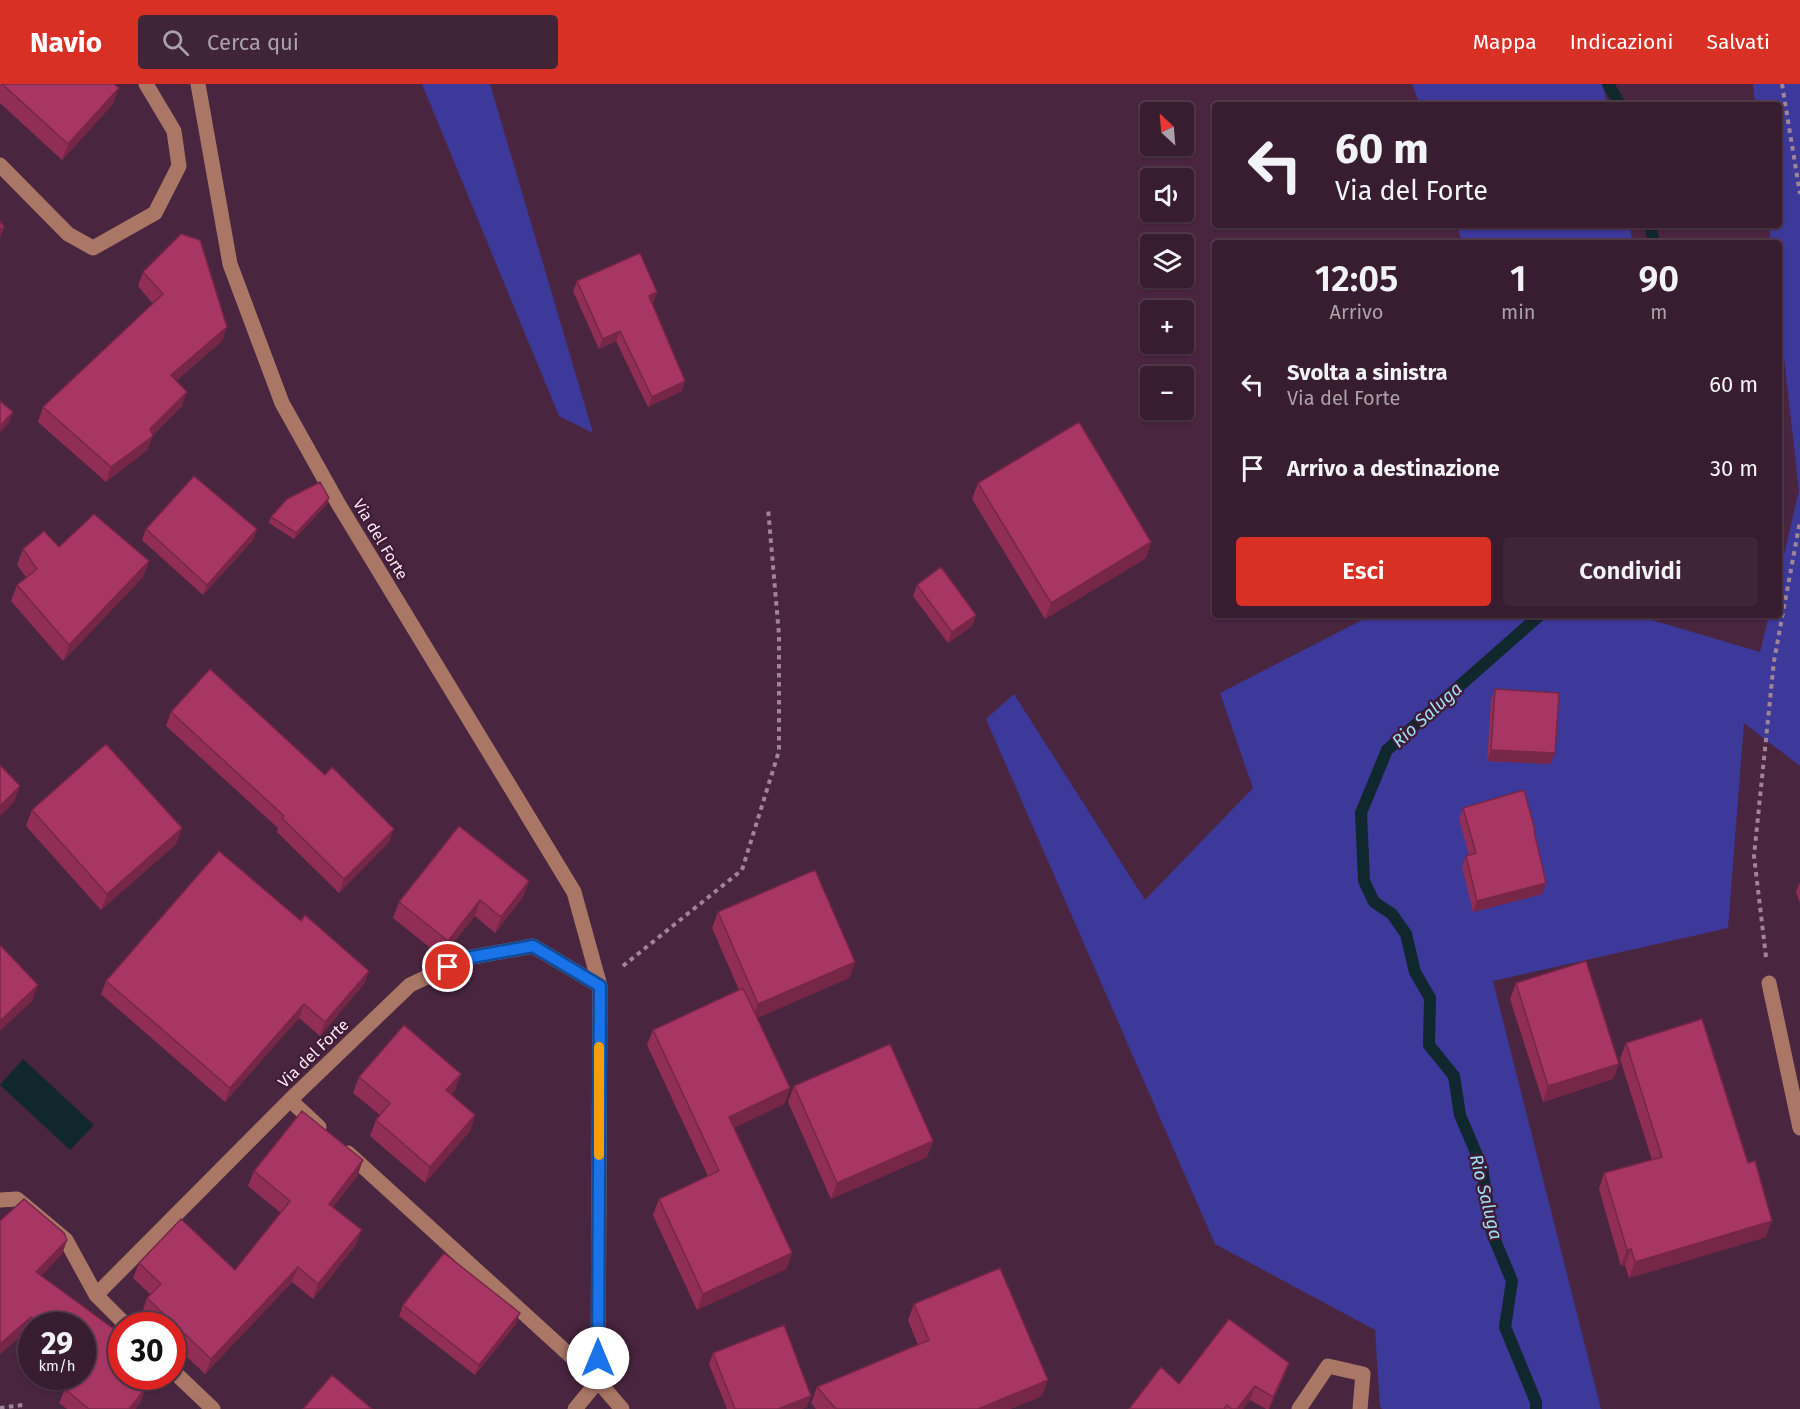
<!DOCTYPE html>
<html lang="it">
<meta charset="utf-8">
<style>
:root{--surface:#381c2f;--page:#3f2537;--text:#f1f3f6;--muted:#aba1aa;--line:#523a4b;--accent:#d93025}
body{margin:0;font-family:"Fira Sans",sans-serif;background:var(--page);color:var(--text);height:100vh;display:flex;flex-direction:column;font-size:22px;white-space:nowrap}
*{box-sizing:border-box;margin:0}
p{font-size:20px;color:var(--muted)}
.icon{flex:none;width:33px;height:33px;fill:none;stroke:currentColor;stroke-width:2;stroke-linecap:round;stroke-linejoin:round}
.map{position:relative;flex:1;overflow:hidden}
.drawer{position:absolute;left:1212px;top:156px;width:570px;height:378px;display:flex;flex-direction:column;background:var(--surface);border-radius:6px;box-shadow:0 2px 4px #0004,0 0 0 2px var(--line)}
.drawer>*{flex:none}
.guide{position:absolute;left:1212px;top:18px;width:570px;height:126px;border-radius:6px;box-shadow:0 2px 4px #0004,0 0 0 2px var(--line);background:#381c2f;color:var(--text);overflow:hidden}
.needle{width:39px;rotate:334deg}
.fabs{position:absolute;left:1140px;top:18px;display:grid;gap:12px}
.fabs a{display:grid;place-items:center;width:54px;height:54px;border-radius:6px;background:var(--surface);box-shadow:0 2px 4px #0004,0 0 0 2px var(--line);font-size:30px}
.speed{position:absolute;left:18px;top:1228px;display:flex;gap:12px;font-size:30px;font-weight:700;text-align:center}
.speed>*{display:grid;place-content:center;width:78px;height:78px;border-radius:50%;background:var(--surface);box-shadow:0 2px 4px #0004,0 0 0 2px var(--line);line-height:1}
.speed small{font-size:15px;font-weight:400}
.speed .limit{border:9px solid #d22;background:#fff;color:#111}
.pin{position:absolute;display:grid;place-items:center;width:51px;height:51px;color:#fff;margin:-26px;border:3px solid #fff;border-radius:50%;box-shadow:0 2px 6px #0007}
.me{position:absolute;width:66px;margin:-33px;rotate:0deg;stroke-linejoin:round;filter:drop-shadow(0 0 4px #0008)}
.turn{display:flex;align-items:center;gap:21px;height:126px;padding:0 24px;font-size:27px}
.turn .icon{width:78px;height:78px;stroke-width:2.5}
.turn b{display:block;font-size:42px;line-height:51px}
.eta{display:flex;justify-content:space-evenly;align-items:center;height:102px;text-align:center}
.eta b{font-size:36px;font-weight:600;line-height:42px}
.action{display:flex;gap:12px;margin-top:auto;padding:12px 24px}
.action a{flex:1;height:69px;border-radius:6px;background:var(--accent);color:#fff;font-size:24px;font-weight:600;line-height:69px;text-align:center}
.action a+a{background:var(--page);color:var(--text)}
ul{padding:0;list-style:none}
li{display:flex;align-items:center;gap:18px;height:84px;padding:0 24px}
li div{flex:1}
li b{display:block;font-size:22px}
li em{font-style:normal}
header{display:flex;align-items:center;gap:36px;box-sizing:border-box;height:84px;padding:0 30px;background:var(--accent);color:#fff}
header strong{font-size:28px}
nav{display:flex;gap:33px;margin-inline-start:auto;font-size:21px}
.search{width:420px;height:54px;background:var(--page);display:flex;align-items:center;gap:15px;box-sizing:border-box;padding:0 21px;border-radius:6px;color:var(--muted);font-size:22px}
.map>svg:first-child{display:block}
</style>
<header>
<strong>Navio</strong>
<div class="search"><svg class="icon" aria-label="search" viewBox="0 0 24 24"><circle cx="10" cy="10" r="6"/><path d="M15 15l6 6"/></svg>Cerca qui</div>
<nav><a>Mappa</a><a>Indicazioni</a><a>Salvati</a></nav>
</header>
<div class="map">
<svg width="1800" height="1325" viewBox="0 0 1800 1325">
<rect width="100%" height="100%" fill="#4a253f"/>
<path fill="#3d399a" d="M 422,0 L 490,0 L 593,349 L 559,332 Z
M 1412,0 L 1603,0 L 1607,21 L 1420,21 Z
M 1753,0 L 1800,0 L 1800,682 L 1744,639 L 1728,844 L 1493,897 L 1601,1325 L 1382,1325 L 1380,1322 L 1375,1246 L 1215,1160 L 986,635 L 1014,610 L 1145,816 L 1253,704 L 1220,609 L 1372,531 L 1635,531 L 1760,568 L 1769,531 L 1779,531 L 1779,491 L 1799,407 L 1779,229 L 1779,159 L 1771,159 L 1769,141 L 1779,141 L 1779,21 L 1755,21 Z
M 1457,141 L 1629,141 L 1633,159 L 1462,159 Z"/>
<path fill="#10272d" d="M 23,975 L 94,1041 L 70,1066 L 0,1001 Z"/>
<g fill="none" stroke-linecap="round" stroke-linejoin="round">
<path stroke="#10272d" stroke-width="12" d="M 1608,0 L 1620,21
M 1650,141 L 1654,159
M 1536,1325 L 1536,1318 L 1505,1243 L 1512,1197 L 1492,1149 L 1482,1083 L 1460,1031 L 1454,992 L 1429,961 L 1430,914 L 1415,888 L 1406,850 L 1392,830 L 1374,818 L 1364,797 L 1361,729 L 1387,666 L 1540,531"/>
<path stroke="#a08497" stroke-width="4" stroke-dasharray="4.5 4.5" stroke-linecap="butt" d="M 1782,0 L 1800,110
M 1766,873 L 1754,772 L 1774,577 L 1800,437
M 623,882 L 742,786 L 779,667 L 779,551 L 768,424
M 0,1324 L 23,1321"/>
<path stroke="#a76" stroke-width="15" d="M 198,0 L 230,180 L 282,319 L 339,421 L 574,808 L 600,902 L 598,1297 L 575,1325
M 0,81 L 68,150 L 93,164 L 155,129 L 179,82 L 174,47 L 146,0
M 1769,899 L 1800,1044
M 290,1016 L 319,1043
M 348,1069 L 598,1297 L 622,1325
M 0,1116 L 17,1115 L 66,1156 L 96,1211 L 127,1242
M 96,1211 L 290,1016 L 410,901 L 467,874 L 533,862 L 600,902
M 172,1286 L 213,1325
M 1299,1325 L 1328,1282 L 1363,1290 L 1360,1325"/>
</g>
<path fill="#902e56" d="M 0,0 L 114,0 L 113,20 L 62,76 L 0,19 Z
M 143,188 L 227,243 L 222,257 L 176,297 L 182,322 L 153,351 L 147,366 L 106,398 L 38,338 L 43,323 L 153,220 L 138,202 Z
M 577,197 L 654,218 L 651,219 L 682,307 L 648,323 L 616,257 L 599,265 L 573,207 Z
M 978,399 L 1151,458 L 1146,474 L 1045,535 L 972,415 Z
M 329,414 L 327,420 L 294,455 L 269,439 L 271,433 Z
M 146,445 L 257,445 L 253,456 L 203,511 L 142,456 Z
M 59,463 L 149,477 L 143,493 L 63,577 L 11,517 L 17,501 L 26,493 L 17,481 L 23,465 Z
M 917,501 L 976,531 L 972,542 L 948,559 L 913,512 Z
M 1495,605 L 1551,680 L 1487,677 L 1491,616 Z
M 171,628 L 389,758 L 339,809 L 277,748 L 278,744 L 166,642 Z
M 1463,724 L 1534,749 L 1546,799 L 1542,810 L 1473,828 L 1462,783 L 1466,772 L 1469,771 L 1459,735 Z
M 32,726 L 182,744 L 176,760 L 101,826 L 26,742 Z
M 529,797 L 523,813 L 495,849 L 475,832 L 442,873 L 393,834 L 399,818 Z
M 1800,798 L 1800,819 L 1796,808 Z
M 718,828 L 855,878 L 849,894 L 757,934 L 790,1004 L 784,1020 L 734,1044 L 792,1169 L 786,1185 L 697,1226 L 653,1131 L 659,1115 L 708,1092 L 647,961 L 653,946 L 739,906 L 712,844 Z
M 301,837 L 369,887 L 364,900 L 320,952 L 299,934 L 225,1018 L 101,910 L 106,897 Z
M 1516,899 L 1619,980 L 1613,995 L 1543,1018 L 1510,915 Z
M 1626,959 L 1766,1153 L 1629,1194 L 1625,1181 L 1621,1182 L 1599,1105 L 1604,1089 L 1652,1076 L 1620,975 Z
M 461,990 L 455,1006 L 451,1010 L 475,1031 L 470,1047 L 425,1099 L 370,1052 L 376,1036 L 380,1031 L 353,1009 L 359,993 Z
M 794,1002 L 933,1057 L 927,1073 L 831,1115 L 788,1018 Z
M 254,1087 L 358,1091 L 333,1123 L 356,1161 L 313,1215 L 292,1198 L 205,1290 L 172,1259 L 172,1242 L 155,1242 L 142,1229 L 147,1214 L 151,1211 L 133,1194 L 139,1179 L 235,1186 L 281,1129 L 248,1102 Z
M 24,1115 L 64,1149 L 67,1156 L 62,1170 L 41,1192 L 122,1251 L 122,1281 L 118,1286 L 122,1289 L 122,1293 L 128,1293 L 145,1305 L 140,1319 L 135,1325 L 67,1325 L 59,1319 L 65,1305 L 74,1293 L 82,1293 L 82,1242 L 32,1242 L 32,1252 L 26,1247 L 0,1270 L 0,1137 Z
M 914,1220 L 1042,1312 L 1010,1325 L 816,1325 L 811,1319 L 817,1303 L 918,1261 L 908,1236 Z
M 403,1221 L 516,1240 L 475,1291 L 399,1232 Z
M 713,1269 L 807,1323 L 801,1325 L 727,1325 L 709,1280 Z
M 1284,1293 L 1269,1325 L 1266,1325 L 1250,1316 L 1243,1325 L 1129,1325 L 1179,1300 Z"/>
<path fill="#762646" d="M 119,4 L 113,20 L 62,76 L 68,60 Z
M 4,143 L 0,155 L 0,146 Z
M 657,208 L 654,218 L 645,222 L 649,212 Z
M 227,243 L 222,257 L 166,305 L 171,291 Z
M 620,247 L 616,257 L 599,265 L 603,255 Z
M 685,297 L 682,307 L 648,323 L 652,313 Z
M 187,308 L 182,322 L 152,352 L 153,352 L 147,366 L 106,398 L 111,383 Z
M 13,328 L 9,339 L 0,349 L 0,342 Z
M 329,414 L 327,420 L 294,455 L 296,449 Z
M 257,445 L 253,456 L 203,511 L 207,501 Z
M 1151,458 L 1146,474 L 1045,535 L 1051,519 Z
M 149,477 L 143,493 L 63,577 L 69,561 Z
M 976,531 L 972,542 L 948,559 L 952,548 Z
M 1491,666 L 1555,669 L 1551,680 L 1487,677 Z
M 20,702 L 14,718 L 0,732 L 0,722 Z
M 182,744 L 176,760 L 101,826 L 107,810 Z
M 394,745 L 389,758 L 339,809 L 344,795 Z
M 529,797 L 523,813 L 495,849 L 501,833 Z
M 1546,799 L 1542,810 L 1473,828 L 1477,817 Z
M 480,816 L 475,832 L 442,873 L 448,857 Z
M 855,878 L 849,894 L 752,936 L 758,920 Z
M 369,887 L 364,900 L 320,952 L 325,938 Z
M 38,901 L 32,917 L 0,947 L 0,937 Z
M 304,920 L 299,934 L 225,1018 L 230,1004 Z
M 1619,980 L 1613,995 L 1543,1018 L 1548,1002 Z
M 461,990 L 455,1006 L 441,1022 L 446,1006 Z
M 790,1004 L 784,1020 L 723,1049 L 729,1033 Z
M 475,1031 L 470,1047 L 425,1099 L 430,1083 Z
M 933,1057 L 927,1073 L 831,1115 L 837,1099 Z
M 363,1076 L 358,1091 L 323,1135 L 329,1120 Z
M 1772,1137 L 1766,1153 L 1629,1194 L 1635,1178 Z
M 362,1146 L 356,1161 L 313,1215 L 318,1200 Z
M 67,1156 L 62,1170 L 31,1202 L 36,1188 Z
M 1631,1165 L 1625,1181 L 1621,1182 L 1627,1166 Z
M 792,1169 L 786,1185 L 697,1226 L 703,1210 Z
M 298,1183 L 292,1198 L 205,1290 L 211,1275 Z
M 520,1229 L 516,1240 L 475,1291 L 479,1281 Z
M 31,1233 L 26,1247 L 0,1270 L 0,1260 Z
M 122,1274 L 122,1281 L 110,1298 L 115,1284 Z
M 1289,1279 L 1284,1293 L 1268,1325 L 1273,1313 Z
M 1048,1296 L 1042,1312 L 1010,1325 L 978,1325 Z
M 1255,1302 L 1250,1316 L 1243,1325 L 1237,1325 Z
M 145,1305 L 140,1319 L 135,1325 L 129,1325 Z
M 811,1312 L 807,1323 L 801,1325 L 778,1325 Z"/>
<path fill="#a83664" stroke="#762646" stroke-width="1.5" d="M 2,0 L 114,0 L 119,4 L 68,60 Z
M 0,137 L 4,143 L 0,146 Z
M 181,150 L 200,156 L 227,243 L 171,291 L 187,308 L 150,345 L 153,352 L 111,383 L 43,323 L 163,210 L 143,188 Z
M 640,169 L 657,208 L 649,212 L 685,297 L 652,313 L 620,247 L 603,255 L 577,197 Z
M 0,317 L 13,328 L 0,342 Z
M 1079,338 L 1151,458 L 1051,519 L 978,399 Z
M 194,392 L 257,445 L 207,501 L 146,445 Z
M 320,398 L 329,414 L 296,449 L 271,433 L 287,415 Z
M 94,430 L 149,477 L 69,561 L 17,501 L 37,485 L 23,465 L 44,447 L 59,463 Z
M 941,483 L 976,531 L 952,548 L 917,501 Z
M 210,585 L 325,691 L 332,683 L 394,745 L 344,795 L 282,734 L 284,732 L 171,628 Z
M 1495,605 L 1559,609 L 1555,669 L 1491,666 Z
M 106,660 L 182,744 L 107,810 L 32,726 Z
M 0,681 L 20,702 L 0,722 Z
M 1524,706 L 1535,746 L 1534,747 L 1546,799 L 1477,817 L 1466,772 L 1476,769 L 1463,724 Z
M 459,742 L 529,797 L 501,833 L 480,816 L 448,857 L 399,818 Z
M 219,767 L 301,837 L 305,831 L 369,887 L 325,938 L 304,920 L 230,1004 L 106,897 Z
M 815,786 L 855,878 L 758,920 L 718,828 Z
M 0,861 L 38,901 L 0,937 Z
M 1586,877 L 1619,980 L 1548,1002 L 1516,899 Z
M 743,904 L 790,1004 L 729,1033 L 792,1169 L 703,1210 L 659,1115 L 719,1087 L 653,946 Z
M 1702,935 L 1748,1079 L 1755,1077 L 1772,1137 L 1635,1178 L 1631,1165 L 1627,1166 L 1604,1089 L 1662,1073 L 1626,959 Z
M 404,941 L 461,990 L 446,1006 L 475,1031 L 430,1083 L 376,1036 L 390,1019 L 359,993 Z
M 890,960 L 933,1057 L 837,1099 L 794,1002 Z
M 302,1027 L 363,1076 L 329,1120 L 362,1146 L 318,1200 L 298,1183 L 211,1275 L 147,1214 L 161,1200 L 139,1179 L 181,1135 L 235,1186 L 290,1117 L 254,1087 Z
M 24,1115 L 64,1149 L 67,1156 L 36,1188 L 122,1251 L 122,1274 L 115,1284 L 122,1289 L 122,1293 L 128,1293 L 145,1305 L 129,1325 L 89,1325 L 65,1305 L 74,1293 L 82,1293 L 82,1282 L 85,1280 L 82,1278 L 82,1242 L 41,1242 L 31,1233 L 0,1260 L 0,1137 Z
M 444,1169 L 520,1229 L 479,1281 L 403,1221 Z
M 1000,1184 L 1048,1296 L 978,1325 L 836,1325 L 817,1303 L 929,1256 L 914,1220 Z
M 1229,1235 L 1289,1279 L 1273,1313 L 1255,1302 L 1237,1325 L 1232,1325 L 1227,1321 L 1224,1325 L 1129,1325 L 1161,1283 L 1179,1300 Z
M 784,1241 L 811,1312 L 778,1325 L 735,1325 L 713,1269 Z
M 332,1291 L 372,1325 L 303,1325 Z"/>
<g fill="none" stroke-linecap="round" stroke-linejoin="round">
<defs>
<path id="route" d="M 448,883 L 467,874 L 533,862 L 600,902 L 598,1274"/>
</defs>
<use href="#route" stroke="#114b97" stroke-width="15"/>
<use href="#route" stroke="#1a73e8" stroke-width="10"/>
<path stroke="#f59e0b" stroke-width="10" d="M 599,1071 L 599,963"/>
</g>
<g text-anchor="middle" stroke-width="4.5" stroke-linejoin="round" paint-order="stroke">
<g font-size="16" fill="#fce9f5" stroke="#3f1b35">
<text transform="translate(381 455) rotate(59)" y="6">Via del Forte</text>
<text transform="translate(313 969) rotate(-44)" y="6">Via del Forte</text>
</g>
<g font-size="18" font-style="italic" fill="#9ce0f4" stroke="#3f1b35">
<text transform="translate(1427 631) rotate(-42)" y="6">Rio Saluga</text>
<text transform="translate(1486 1113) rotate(76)" y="6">Rio Saluga</text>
</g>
</g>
</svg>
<div class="fabs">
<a><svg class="needle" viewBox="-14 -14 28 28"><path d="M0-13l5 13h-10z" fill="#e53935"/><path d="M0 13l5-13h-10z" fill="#aba1aa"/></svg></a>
<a><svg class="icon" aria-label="sound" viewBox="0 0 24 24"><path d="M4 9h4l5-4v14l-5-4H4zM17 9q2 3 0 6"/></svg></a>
<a><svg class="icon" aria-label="layers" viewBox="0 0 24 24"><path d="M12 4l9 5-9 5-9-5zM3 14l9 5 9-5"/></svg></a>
<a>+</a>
<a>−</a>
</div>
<div class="speed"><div>29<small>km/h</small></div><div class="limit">30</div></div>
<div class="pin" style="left:448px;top:883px;background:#d93025"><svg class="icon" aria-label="arrive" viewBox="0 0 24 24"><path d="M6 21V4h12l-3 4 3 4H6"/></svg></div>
<svg class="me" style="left:598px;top:1274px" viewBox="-20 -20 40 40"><circle r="19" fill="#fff"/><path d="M0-13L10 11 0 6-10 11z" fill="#1a73e8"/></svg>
<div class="guide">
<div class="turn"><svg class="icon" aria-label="left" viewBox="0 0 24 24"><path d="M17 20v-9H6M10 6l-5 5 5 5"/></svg><div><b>60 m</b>Via del Forte</div></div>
</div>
<section class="drawer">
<div class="eta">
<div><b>12:05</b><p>Arrivo</p></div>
<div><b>1</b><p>min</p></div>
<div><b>90</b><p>m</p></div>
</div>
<ul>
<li><svg class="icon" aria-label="left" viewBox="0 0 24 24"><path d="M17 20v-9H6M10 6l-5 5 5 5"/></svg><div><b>Svolta a sinistra</b><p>Via del Forte</p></div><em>60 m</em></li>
<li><svg class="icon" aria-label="arrive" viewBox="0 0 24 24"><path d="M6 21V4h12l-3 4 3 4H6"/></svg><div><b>Arrivo a destinazione</b></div><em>30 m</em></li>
</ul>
<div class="action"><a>Esci</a><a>Condividi</a></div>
</section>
</div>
